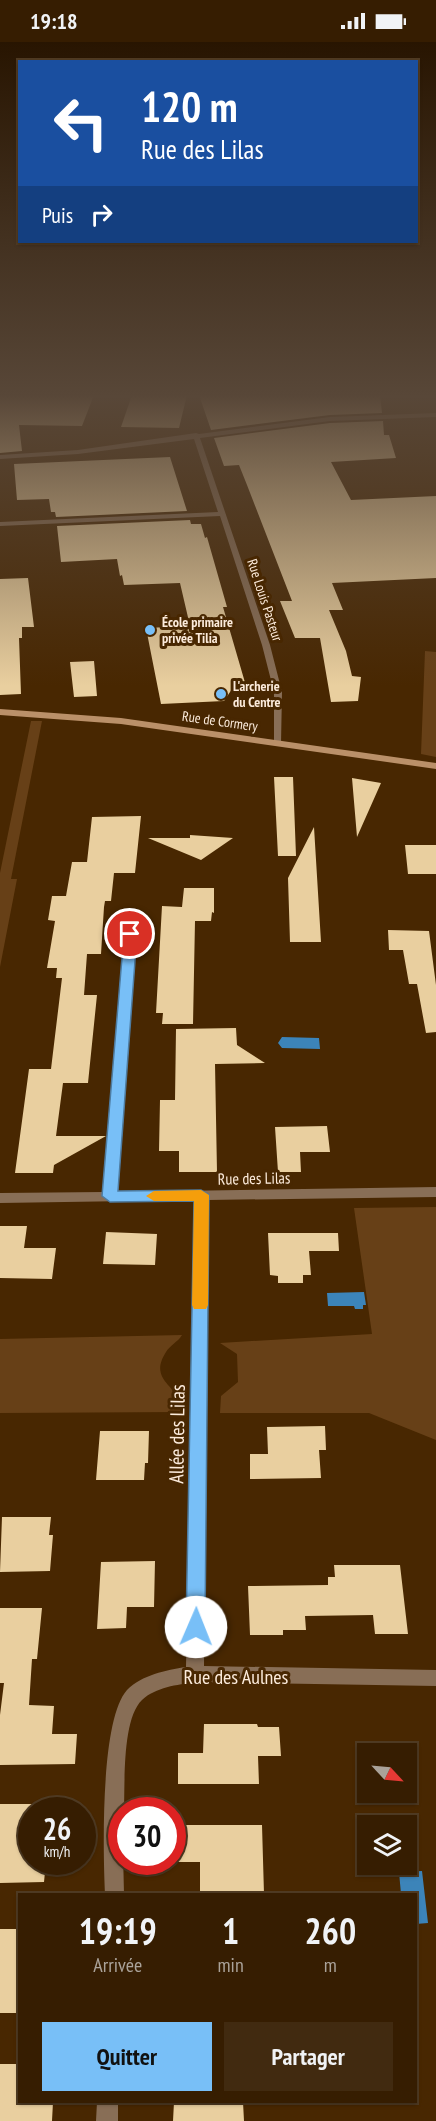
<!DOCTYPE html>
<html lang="fr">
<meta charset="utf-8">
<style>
:root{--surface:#361d01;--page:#412a10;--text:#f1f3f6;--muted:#aaa299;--line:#503b23;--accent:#78bff7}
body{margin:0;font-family:"PT Sans Narrow",sans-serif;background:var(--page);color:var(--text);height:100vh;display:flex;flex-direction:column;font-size:22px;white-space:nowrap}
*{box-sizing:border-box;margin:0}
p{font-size:20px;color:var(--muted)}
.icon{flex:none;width:33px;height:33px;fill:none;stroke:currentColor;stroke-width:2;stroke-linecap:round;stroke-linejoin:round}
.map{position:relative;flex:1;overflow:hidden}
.panel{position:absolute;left:18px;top:1851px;width:399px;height:210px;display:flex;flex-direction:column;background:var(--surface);border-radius:0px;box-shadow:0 2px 4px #0004,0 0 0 2px var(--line)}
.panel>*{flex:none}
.hud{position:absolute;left:18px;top:18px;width:400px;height:183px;border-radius:0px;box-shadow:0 2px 4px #0004,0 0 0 2px var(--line);background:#1a4fa0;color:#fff;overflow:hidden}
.needle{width:39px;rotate:116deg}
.tools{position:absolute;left:357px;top:1701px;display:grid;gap:12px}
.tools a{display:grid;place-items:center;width:60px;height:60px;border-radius:0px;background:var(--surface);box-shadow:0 2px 4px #0004,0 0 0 2px var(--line);font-size:30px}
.speed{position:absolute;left:18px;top:1755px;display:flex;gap:12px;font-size:30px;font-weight:700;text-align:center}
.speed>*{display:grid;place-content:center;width:78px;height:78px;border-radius:50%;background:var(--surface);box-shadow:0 2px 4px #0004,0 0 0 2px var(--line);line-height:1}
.speed small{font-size:15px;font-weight:400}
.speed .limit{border:9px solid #d22;background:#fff;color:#111}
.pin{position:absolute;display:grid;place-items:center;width:51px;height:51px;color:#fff;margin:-26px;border:3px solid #fff;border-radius:50%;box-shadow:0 2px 6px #0007}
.me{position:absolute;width:66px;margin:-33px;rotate:1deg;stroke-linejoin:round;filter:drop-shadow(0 0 4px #0008)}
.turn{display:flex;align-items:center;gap:21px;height:126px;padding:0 24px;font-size:27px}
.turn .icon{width:78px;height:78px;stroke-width:2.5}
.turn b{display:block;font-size:42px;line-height:51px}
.then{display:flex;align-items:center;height:57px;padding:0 24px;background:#0003;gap:12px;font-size:22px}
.eta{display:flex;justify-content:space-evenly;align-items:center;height:102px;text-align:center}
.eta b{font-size:36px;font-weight:700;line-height:42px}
.cta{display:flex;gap:12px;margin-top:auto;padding:12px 24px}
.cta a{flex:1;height:69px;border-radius:0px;background:var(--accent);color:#111;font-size:24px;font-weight:700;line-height:69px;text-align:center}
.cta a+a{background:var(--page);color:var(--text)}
.status{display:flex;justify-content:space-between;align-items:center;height:42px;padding:0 30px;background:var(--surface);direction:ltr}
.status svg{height:16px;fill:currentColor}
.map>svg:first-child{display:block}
</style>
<div class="status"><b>19:18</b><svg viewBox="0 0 49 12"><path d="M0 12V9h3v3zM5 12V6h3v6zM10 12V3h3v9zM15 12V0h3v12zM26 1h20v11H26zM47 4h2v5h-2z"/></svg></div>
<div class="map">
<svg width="436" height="2079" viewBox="0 0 436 2079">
<rect width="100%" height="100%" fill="#482701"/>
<path fill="#674017" d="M 425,609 L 436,610 L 436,715 L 421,712 Z
M 31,679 L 42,679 L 11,837 L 17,837 L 0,925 L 0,831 Z
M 436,1165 L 436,1398 L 369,1371 L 220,1371 L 221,1354 L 238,1340 L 237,1312 L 220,1301 L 372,1292 L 354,1166 Z
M 182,1293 C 178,1300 170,1303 166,1310 C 150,1335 171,1342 181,1359 L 182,1370 L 0,1371 L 0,1297 Z"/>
<path fill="#3c84b9" d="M 282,995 L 319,996 L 320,1007 L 282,1006 L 278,1001 Z
M 364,1250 L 366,1263 L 363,1263 L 363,1267 L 355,1267 L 354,1264 L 328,1264 L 327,1251 Z
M 422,1829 L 428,1881 L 416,1882 L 416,1852 L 401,1852 L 399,1830 Z"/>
<path fill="#e9cf9f" d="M 0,353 L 38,354 L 94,353 L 82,384 L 19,383 L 22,409 L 0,411 Z
M 132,353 L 187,353 L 179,386 L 121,385 Z
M 199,353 L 380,353 L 382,371 L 330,373 L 211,388 Z
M 383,379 L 384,393 L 389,393 L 396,416 L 331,420 L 351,458 L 436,454 L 436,536 L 332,541 L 343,568 L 329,568 L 346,609 L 352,634 L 361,635 L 358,659 L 331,660 L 320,596 L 295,596 L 280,559 L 292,559 L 247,443 L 239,423 L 224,424 L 214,396 L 330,381 Z
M 170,415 L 187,469 L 56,475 L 55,470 L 51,470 L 49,457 L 17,458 L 14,422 Z
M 190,478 L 191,482 L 201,482 L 205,496 L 207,495 L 227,565 L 223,565 L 246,644 L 234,644 L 224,659 L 161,662 L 146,586 L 190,584 L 180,541 L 124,543 L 122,533 L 120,534 L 117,517 L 61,520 L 57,484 Z
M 28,536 L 34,585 L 22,585 L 22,596 L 19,596 L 21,652 L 0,653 L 0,537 Z
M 94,619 L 97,654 L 74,655 L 70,620 Z
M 274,735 L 293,735 L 296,814 L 278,814 Z
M 352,736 L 381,741 L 357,795 Z
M 141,774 L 135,831 L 114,831 L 111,859 L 105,859 L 104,865 L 101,912 L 87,912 L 84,953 L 97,953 L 88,1041 L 63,1041 L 56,1094 L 106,1094 L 54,1123 L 53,1131 L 15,1131 L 29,1027 L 51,1027 L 62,936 L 56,936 L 57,926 L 47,926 L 55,879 L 48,878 L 52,854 L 66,854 L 72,820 L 87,820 L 92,775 Z
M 314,785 L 321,900 L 290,900 L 288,836 Z
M 190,793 L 233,796 L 201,818 L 148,796 L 190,796 Z
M 405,803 L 436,803 L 436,832 L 408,832 Z
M 184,846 L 214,846 L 214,871 L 212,870 L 211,879 L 195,879 L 193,982 L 162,982 L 163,971 L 156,971 L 162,864 L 182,865 Z
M 388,888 L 429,889 L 436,943 L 436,990 L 426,991 L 417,942 L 409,942 L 403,908 L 389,908 Z
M 236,986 L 237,1003 L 265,1021 L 215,1022 L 217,1130 L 179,1130 L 179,1109 L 159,1109 L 160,1058 L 175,1058 L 176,987 Z
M 327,1084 L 330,1110 L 300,1110 L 301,1130 L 278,1130 L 275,1085 Z
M 0,1184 L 27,1184 L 24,1206 L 56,1206 L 52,1237 L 0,1236 Z
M 106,1190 L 157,1192 L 155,1223 L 103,1222 Z
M 268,1191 L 338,1191 L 339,1209 L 309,1209 L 311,1233 L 303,1233 L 303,1241 L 278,1241 L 278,1234 L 270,1233 Z
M 325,1384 L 326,1408 L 319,1408 L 321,1436 L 250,1437 L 250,1412 L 268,1412 L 267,1385 Z
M 100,1389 L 149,1389 L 148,1421 L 145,1421 L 144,1438 L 96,1438 Z
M 2,1475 L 51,1475 L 49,1493 L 53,1493 L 50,1529 L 0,1530 Z
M 155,1519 L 154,1565 L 127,1565 L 126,1586 L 97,1587 L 101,1520 Z
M 334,1523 L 400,1523 L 408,1592 L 375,1592 L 373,1573 L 305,1574 L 306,1588 L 283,1588 L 283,1593 L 250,1593 L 248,1544 L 328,1543 L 328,1535 L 335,1535 Z
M 0,1566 L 42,1566 L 37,1617 L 32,1617 L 29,1663 L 54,1664 L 52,1692 L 77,1692 L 75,1722 L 0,1723 L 0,1673 L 4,1641 L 0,1641 Z
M 204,1682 L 257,1682 L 258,1685 L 279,1685 L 281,1714 L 258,1714 L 259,1742 L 178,1742 L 178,1711 L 203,1711 Z
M 0,1762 L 32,1762 L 32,1820 L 46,1820 L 44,1840 L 0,1841 Z
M 178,1783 L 262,1783 L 264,1852 L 200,1852 L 200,1820 L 177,1820 Z
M 0,1887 L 20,1887 L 20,1971 L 0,1971 Z
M 0,2022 L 20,2022 L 20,2060 L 53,2060 L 52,2079 L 0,2079 Z
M 174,2060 L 243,2060 L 244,2079 L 173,2079 Z"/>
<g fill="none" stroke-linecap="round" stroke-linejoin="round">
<path fill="#886e56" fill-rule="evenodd" d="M 436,371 L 436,375 L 330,379 L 200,396 L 270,603 L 282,650 L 281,702 L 275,702 L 274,700 L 274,650 L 262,603 L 220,474 L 0,484 L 0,480 L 218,470 L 194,397 L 78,412 L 0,417 L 0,413 L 78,408 L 196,391 L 199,392 L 330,375 Z
M 130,889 L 135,892 L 117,1150 L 436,1145 L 436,1155 L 208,1158 L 204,1624 L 436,1628 L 436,1644 L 195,1640 C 177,1643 156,1645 142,1658 C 122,1677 125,1741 124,1768 L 122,1768 L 124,1852 L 105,1852 C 103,1810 100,1678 127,1648 C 142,1633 166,1628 186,1625 L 195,1158 L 0,1161 L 0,1151 L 104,1150 L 125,892 Z
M 97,2060 L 118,2060 L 118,2079 L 96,2079 Z"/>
<path fill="#ba9069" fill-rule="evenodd" d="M 0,667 L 121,676 L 436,721 L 436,727 L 121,682 L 0,673 Z"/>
</g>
<linearGradient id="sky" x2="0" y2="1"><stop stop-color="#281501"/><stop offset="0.55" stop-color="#584738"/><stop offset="1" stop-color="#584738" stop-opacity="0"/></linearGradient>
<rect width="436" height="644" fill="url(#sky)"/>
<path fill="#78bff7" stroke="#4e7ca1" stroke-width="1.5" d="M 130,889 L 137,892 L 118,1149 L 201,1148 L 209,1153 L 205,1585 L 203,1591 L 196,1594 L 189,1591 L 186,1585 L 194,1159 L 110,1160 L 102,1154 L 124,892 Z"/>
<path fill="#f59e0b" d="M 201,1148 L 209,1153 L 208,1263 L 206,1267 L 194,1267 L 192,1263 L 194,1159 L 154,1159 L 146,1154 L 154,1149 Z"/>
<g fill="#78bff7" stroke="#482701" stroke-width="2">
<circle cx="150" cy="588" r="6"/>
<circle cx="221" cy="652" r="6"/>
</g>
<g text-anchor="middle" stroke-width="6" stroke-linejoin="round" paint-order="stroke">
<g font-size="14" fill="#fcebdb" stroke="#482701">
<text transform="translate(265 558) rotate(72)" y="5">Rue Louis Pasteur</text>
<text transform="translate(220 679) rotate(8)" y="5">Rue de Cormery</text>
</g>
<g font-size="14" font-weight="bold" fill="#fcebdb" stroke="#482701" text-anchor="start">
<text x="162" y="585">École primaire<tspan x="162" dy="16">privée Tilia</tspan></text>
<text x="233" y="649">L'archerie<tspan x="233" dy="16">du Centre</tspan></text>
</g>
<g font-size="16" fill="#fcebdb" stroke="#482701">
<text transform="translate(254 1136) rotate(-1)" y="6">Rue des Lilas</text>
</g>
<g font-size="20" fill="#fcebdb" stroke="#482701">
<text transform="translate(177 1392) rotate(-89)" y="7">Allée des Lilas</text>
<text x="236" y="1642">Rue des Aulnes</text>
</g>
</g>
</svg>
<div class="tools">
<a><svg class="needle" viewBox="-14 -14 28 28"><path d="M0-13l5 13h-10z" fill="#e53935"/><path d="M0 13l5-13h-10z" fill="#aaa299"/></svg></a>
<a><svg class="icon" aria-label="layers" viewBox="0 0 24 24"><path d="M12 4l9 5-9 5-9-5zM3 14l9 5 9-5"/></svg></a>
</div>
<div class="speed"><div>26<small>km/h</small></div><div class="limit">30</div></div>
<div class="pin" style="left:130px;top:892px;background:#d93025"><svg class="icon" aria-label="arrive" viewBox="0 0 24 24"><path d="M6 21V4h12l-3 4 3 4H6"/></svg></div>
<svg class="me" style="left:196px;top:1585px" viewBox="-20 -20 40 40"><circle r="19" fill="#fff"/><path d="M0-13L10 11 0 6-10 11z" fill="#78bff7"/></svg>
<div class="hud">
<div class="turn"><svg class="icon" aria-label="left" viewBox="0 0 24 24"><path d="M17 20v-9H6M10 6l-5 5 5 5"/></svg><div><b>120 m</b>Rue des Lilas</div></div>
<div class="then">Puis<svg class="icon" aria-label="right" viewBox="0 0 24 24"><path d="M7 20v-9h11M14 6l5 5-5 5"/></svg></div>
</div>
<section class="panel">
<div class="eta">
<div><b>19:19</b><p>Arrivée</p></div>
<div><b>1</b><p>min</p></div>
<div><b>260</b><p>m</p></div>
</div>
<div class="cta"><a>Quitter</a><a>Partager</a></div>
</section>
</div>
